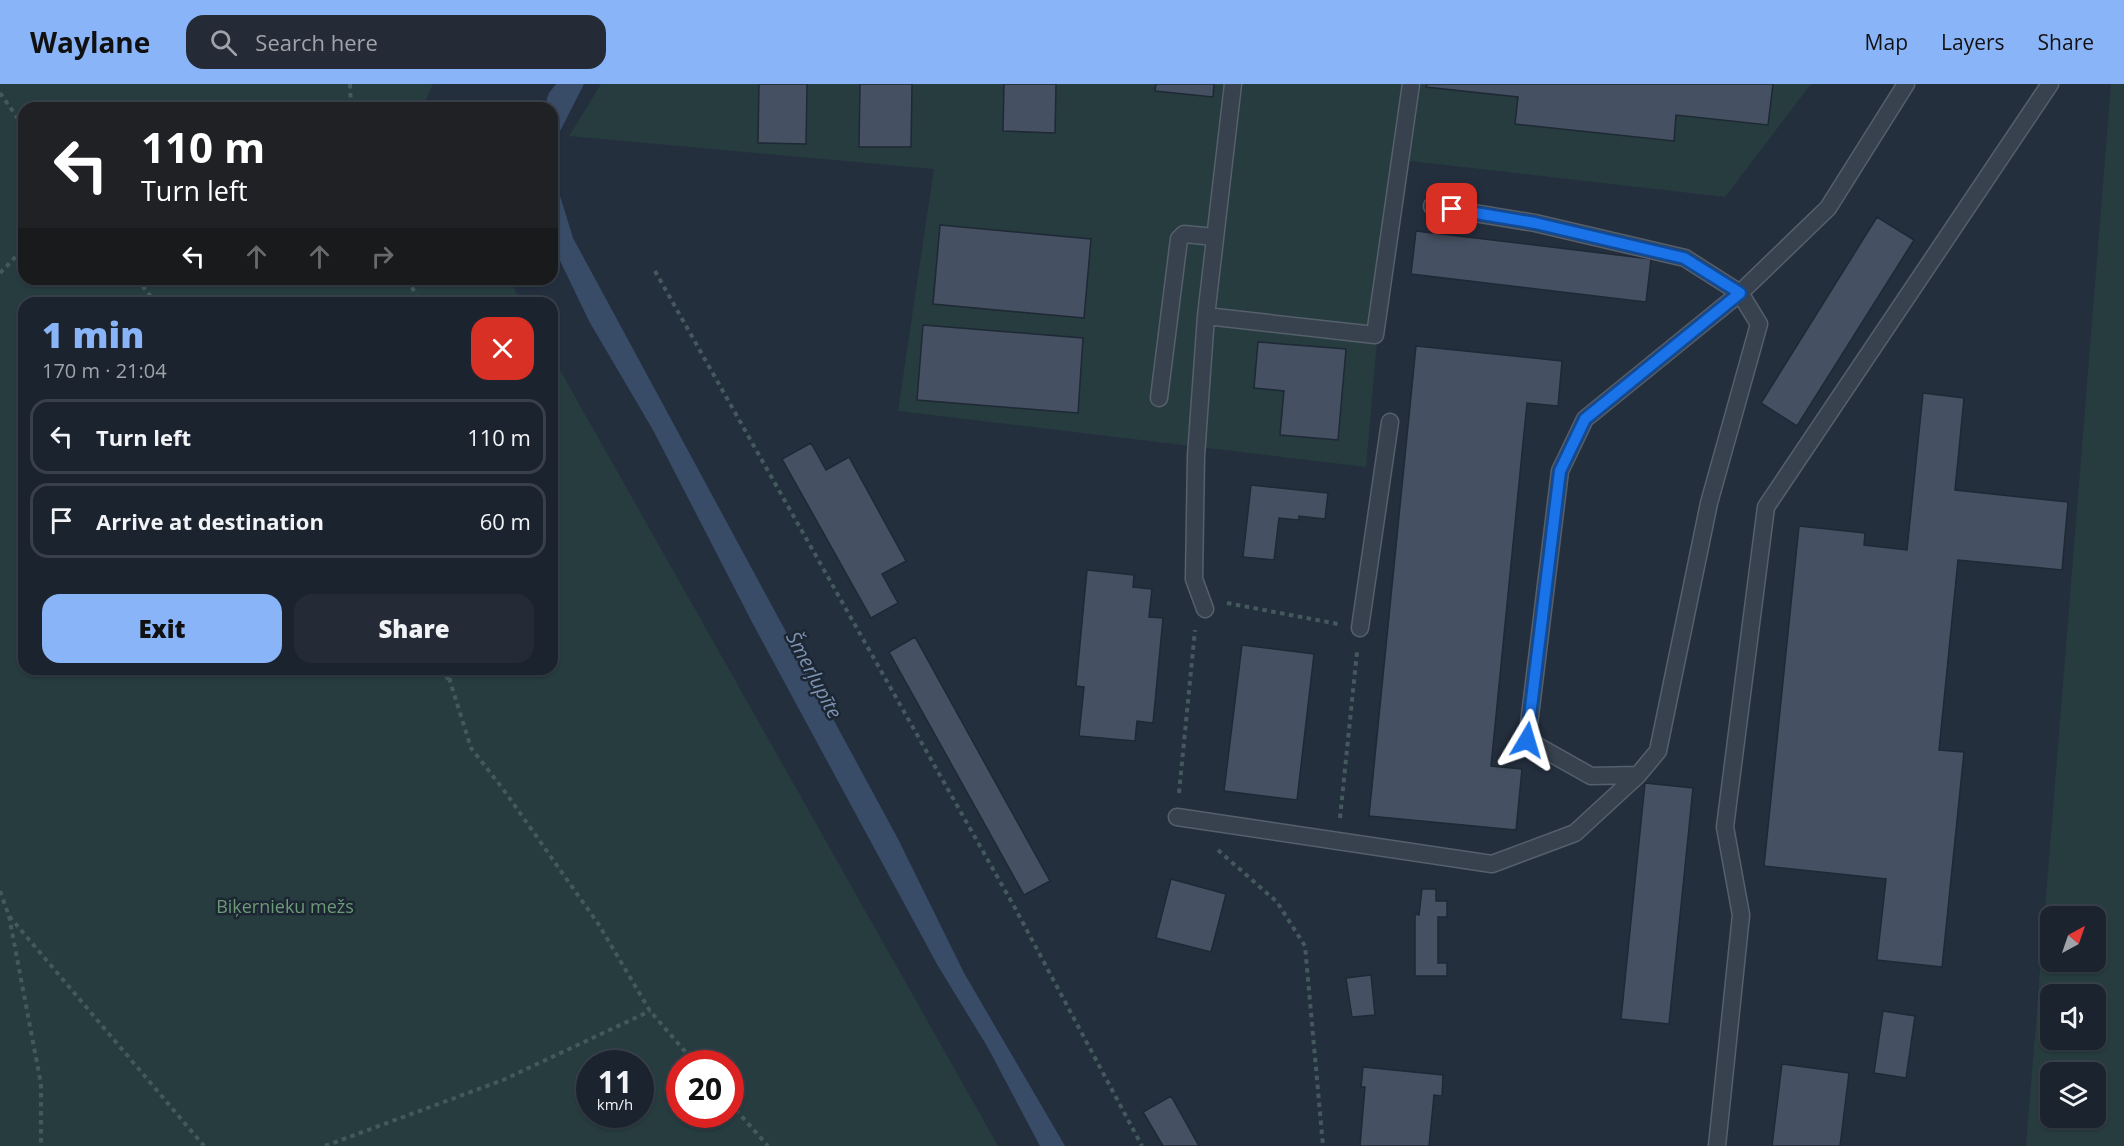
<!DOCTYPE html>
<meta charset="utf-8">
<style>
:root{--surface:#1b232e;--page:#242b36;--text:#f1f3f6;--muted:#a0a4aa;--line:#39404a;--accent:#8ab4f8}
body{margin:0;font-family:"Open Sans",sans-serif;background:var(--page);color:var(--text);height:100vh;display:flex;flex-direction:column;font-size:22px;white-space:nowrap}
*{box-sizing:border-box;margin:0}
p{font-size:20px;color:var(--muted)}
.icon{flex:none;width:33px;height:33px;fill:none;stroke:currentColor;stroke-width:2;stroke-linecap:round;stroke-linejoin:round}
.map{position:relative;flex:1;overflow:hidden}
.panel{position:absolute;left:18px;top:213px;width:540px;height:378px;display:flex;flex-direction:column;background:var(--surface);border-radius:18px;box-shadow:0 2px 4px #0004,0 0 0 2px var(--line)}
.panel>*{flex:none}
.guide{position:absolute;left:18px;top:18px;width:540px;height:183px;border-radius:18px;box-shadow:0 2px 4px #0004,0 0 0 2px var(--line);background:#202124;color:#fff;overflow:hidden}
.needle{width:39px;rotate:40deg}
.buttons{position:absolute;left:2040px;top:822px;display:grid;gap:12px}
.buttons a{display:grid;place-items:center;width:66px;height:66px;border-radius:12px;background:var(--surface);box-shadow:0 2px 4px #0004,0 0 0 2px var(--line);font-size:30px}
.speed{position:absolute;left:576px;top:966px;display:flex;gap:12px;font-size:30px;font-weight:700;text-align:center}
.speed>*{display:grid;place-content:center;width:78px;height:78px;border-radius:50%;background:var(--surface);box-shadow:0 2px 4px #0004,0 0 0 2px var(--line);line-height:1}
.speed small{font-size:15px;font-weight:400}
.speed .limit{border:9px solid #d22;background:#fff;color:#111}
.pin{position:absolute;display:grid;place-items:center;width:51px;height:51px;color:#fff;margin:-26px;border-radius:12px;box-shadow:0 3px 9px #0006}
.me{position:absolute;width:66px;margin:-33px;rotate:7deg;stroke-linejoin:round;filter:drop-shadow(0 0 4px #0008)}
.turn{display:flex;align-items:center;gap:21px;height:126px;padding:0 24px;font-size:27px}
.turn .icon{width:78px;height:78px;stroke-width:2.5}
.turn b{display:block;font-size:42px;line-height:51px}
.lanes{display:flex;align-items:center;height:57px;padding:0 24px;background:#0003;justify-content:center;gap:30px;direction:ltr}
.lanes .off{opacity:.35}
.round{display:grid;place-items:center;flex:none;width:63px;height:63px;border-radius:18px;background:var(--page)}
.summary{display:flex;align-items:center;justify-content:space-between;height:102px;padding:0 24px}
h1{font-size:36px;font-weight:800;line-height:45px;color:var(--accent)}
.action{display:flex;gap:12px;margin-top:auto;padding:12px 24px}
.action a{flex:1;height:69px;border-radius:18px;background:var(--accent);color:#111;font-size:24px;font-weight:800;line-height:69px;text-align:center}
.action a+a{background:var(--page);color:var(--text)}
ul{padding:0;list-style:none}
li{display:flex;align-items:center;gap:18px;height:75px;margin:0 12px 9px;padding:0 12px;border:3px solid var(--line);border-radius:18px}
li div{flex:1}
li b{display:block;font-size:22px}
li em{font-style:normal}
header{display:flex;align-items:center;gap:36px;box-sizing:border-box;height:84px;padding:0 30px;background:var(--accent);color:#111}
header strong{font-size:28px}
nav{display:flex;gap:33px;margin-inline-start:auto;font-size:21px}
.search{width:420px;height:54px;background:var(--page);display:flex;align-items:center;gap:15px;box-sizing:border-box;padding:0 21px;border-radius:18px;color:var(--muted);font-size:22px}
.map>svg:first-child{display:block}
</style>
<header>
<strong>Waylane</strong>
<div class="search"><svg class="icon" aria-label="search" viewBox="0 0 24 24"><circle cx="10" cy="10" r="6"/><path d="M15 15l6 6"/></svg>Search here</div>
<nav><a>Map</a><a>Layers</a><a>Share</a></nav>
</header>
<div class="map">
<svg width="2124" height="1062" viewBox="0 0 2124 1062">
<rect width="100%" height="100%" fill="#242f3e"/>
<path fill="#263c3f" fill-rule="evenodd" d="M 0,0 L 433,0 L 422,24 L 24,24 L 24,195 L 509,195 L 522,219 L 24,219 L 24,585 L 552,585 L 552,272 L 998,1062 L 0,1062 ZM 590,980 L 640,980 L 640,1030 L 590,1030 ZM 680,980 L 730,980 L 730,1030 L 680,1030 Z
M 601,0 L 1811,0 L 1725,113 L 1393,75 L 1366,383 L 898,327 L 934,85 L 569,52 Z
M 2111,0 L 2124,0 L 2124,1062 L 2026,1062 ZM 2050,832 L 2096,832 L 2096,878 L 2050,878 ZM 2050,910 L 2096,910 L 2096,956 L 2050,956 ZM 2050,988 L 2096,988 L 2096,1034 L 2050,1034 Z"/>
<path fill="#394c67" d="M 556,0 L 584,0 L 556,55 L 552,73 L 552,24 L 544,24 L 549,9 Z
M 552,86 L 573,154 L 898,755 L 964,889 L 1065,1062 L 1040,1062 L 987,962 L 938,882 L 753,540 L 653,346 L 589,237 L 552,160 Z"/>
<path fill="#455162" stroke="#1f2835" stroke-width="1.5" d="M 759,0 L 807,0 L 806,60 L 758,59 Z
M 860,0 L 912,0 L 911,63 L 859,63 Z
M 1004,0 L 1056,0 L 1055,49 L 1003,47 Z
M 1156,0 L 1214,0 L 1213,13 L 1155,7 Z
M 1427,0 L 1773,0 L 1768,41 L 1676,31 L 1674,57 L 1515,40 L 1518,13 L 1426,3 Z
M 1877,133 L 1914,156 L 1797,342 L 1761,319 Z
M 940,141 L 1091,155 L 1084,234 L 933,220 Z
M 1416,147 L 1651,175 L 1646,218 L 1411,190 Z
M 923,241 L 1083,254 L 1078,329 L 917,316 Z
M 1258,258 L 1346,265 L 1338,356 L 1280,351 L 1284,307 L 1254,304 Z
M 1416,262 L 1562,277 L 1558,322 L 1527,319 L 1491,682 L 1522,685 L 1516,746 L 1369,732 Z
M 1923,309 L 1964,314 L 1955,406 L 2068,418 L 2062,486 L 1958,476 L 1939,666 L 1964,668 L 1942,883 L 1877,876 L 1886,795 L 1764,782 L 1799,442 L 1865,449 L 1864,461 L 1907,466 Z
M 811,359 L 826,386 L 849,373 L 906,477 L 882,490 L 898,519 L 871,534 L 782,375 Z
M 1251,401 L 1328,409 L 1325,435 L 1299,432 L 1299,436 L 1279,434 L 1274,476 L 1243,473 Z
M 1087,486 L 1134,491 L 1133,503 L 1152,505 L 1149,533 L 1163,534 L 1153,639 L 1137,637 L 1135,657 L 1079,652 L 1084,603 L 1076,602 Z
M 915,553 L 1050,797 L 1024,811 L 889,568 Z
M 1242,561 L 1314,570 L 1297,716 L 1224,707 Z
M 1645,699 L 1693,704 L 1669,940 L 1621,935 Z
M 1171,795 L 1226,810 L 1211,868 L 1156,854 Z
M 1422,805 L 1436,805 L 1436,817 L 1447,817 L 1447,833 L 1438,833 L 1438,879 L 1447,879 L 1447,892 L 1415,892 L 1415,830 L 1419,831 Z
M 1371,891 L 1375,931 L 1352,933 L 1346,894 Z
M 1883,927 L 1915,932 L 1906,994 L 1874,989 Z
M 1782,980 L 1849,989 L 1840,1062 L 1772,1062 Z
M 1363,983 L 1443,991 L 1442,1012 L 1434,1011 L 1429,1062 L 1360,1062 L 1365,1003 L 1361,1003 Z
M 1171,1012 L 1199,1062 L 1163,1062 L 1143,1028 Z"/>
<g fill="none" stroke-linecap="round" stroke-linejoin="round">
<defs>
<path id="lane" d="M 1233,0 L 1206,232 L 1375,251 L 1411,0
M 1159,314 L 1179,155 L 1184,150 L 1215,153
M 1205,525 L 1194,495 L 1196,372 L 1206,232
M 1360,544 L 1390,338
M 1638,691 L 1591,692 L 1527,656 L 1560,387 L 1585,335 L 1740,209 L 1828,124 L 1906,0
M 1177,733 L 1492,780 L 1575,749 L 1638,691 L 1658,667 L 1709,419 L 1759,240 L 1740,209 L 1685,174 L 1535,139 L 1432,122
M 1717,1062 L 1741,831 L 1725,743 L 1766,423 L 2050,0"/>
</defs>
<use href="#lane" stroke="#565f6c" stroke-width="19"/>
<path stroke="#44595c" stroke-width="4" stroke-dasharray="4.5 4.5" stroke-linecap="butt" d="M 350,0 L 351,24
M 0,9 L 24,43
M 655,187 L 1015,824 L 1142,1062
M 0,189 L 24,164
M 137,195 L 156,219
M 408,195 L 420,219
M 1227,519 L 1338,540
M 440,585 L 449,596
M 450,585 L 450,597 L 471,664 L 503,705 L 599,841 L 650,927 L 696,980
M 1179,709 L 1195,546
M 1340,734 L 1357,568
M 1218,766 L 1277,818 L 1305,862 L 1323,1062
M 0,807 L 9,832 L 204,1062
M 9,832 L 41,1000 L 41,1062
M 730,1019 L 768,1062
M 325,1062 L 503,996 L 650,927"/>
<use href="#lane" stroke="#38414e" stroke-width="16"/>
</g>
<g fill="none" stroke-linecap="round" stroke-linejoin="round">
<defs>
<path id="route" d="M 1452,125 L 1535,139 L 1684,174 L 1740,209 L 1585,335 L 1560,387 L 1527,656"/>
</defs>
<use href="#route" stroke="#114b97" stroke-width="15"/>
<use href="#route" stroke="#1a73e8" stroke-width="10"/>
</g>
<g text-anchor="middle" stroke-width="5" stroke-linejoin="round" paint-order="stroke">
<g font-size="18" fill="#6b9a76" stroke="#1d2633">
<text x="285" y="829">Biķernieku mežs</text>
</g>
<g font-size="20" font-style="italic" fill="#7c92b1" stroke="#1d2633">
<text transform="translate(814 591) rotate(62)" y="7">Šmerļupīte</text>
</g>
</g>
</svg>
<div class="buttons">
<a><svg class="needle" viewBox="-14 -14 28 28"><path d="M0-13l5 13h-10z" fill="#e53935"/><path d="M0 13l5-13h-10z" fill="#a0a4aa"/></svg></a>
<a><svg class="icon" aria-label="sound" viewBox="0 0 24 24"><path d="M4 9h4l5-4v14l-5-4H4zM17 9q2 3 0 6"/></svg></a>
<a><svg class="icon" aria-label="layers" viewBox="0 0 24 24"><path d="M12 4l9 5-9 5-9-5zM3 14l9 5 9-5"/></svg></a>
</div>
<div class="speed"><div>11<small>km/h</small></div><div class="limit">20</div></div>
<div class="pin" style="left:1452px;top:125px;background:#d93025"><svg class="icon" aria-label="arrive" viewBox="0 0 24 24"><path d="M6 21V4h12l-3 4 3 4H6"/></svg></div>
<svg class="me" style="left:1527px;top:656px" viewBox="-20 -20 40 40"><path d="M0-17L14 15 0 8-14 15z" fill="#1a73e8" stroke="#fff" stroke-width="4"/></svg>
<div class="guide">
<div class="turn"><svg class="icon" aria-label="left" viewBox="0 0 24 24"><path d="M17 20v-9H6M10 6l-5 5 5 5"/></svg><div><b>110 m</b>Turn left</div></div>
<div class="lanes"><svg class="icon" aria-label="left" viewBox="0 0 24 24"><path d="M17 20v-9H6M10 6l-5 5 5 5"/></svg><svg class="icon off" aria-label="ahead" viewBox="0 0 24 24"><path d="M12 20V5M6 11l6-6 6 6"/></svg><svg class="icon off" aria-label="ahead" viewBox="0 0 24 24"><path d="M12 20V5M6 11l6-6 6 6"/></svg><svg class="icon off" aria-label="right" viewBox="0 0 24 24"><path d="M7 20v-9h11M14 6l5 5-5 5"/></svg></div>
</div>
<section class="panel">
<div class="summary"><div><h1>1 min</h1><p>170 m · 21:04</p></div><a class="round" style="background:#d93025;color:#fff"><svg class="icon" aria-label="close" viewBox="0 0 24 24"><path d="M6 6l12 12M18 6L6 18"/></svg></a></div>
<ul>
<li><svg class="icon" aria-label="left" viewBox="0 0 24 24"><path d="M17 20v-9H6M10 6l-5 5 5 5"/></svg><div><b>Turn left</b></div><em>110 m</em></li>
<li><svg class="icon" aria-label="arrive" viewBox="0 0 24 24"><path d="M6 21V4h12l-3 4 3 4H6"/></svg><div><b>Arrive at destination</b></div><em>60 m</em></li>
</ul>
<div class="action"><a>Exit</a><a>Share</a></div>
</section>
</div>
